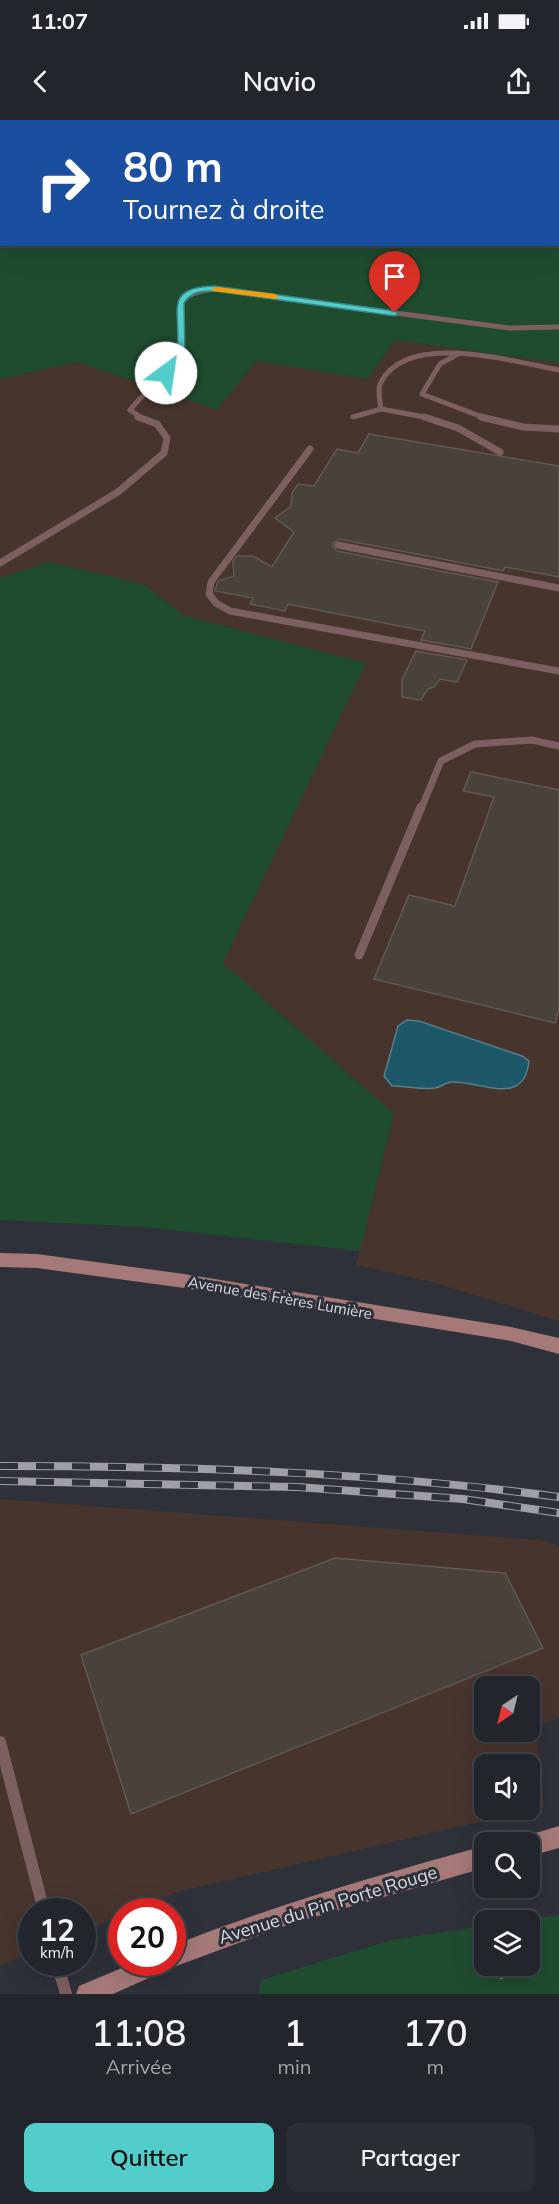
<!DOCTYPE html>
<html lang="fr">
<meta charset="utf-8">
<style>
:root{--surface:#22252b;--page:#2a2d33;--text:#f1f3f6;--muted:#a2a5a9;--line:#3f4247;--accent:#53cdca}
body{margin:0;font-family:Mulish,sans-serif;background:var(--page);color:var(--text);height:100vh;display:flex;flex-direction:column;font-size:22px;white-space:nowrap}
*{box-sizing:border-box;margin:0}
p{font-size:20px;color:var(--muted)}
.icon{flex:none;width:33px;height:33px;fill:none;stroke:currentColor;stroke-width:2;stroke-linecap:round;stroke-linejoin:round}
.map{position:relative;height:1874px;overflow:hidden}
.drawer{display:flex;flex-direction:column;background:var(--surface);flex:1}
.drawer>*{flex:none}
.banner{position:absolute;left:0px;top:0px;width:560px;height:126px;box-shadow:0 6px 24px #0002,0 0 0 2px var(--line);background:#1a4fa0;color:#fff;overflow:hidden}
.needle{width:39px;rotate:215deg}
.tools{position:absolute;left:474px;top:1556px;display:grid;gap:12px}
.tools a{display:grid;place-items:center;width:66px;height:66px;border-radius:12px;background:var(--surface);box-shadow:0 6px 24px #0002,0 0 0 2px var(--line);font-size:30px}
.speed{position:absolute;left:18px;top:1778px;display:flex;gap:12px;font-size:30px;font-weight:700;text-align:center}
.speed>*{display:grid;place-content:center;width:78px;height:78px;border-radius:50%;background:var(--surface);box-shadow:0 6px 24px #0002,0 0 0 2px var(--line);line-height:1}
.speed small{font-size:15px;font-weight:400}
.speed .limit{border:9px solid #d22;background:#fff;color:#111}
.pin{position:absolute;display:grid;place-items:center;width:51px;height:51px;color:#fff;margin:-62px -26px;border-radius:50% 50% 50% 0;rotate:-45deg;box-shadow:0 0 6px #0007}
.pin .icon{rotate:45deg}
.me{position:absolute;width:66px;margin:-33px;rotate:31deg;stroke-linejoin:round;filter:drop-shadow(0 0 4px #0008)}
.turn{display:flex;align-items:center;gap:21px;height:126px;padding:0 24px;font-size:27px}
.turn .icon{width:78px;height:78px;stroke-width:2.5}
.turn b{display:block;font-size:42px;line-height:51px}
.eta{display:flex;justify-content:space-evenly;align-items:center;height:102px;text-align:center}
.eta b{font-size:36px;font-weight:600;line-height:42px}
.primary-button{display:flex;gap:12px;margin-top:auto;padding:12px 24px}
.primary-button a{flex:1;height:69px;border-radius:12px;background:var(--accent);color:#111;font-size:24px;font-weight:600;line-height:69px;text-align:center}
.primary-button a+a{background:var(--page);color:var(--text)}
.status{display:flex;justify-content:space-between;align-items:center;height:42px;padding:0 30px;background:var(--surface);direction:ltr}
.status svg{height:16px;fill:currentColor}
header{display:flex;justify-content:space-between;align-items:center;height:78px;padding:0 24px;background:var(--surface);font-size:27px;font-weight:600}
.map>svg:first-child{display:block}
</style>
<div class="status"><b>11:07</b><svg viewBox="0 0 49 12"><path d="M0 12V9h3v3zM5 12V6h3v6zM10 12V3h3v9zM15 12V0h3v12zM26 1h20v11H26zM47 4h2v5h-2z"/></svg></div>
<header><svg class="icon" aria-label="back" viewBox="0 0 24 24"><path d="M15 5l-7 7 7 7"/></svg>Navio<svg class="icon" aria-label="share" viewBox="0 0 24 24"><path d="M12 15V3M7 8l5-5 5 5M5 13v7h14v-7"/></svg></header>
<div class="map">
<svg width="559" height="1874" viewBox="0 0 559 1874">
<rect width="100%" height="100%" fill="#2e3139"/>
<path fill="#47342d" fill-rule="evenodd" d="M 395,220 L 559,243 L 559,1201 L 432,1162 L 356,1145 L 394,994 L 222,843 L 365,543 L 185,496 L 143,464 L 49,442 L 0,458 L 0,259 L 77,242 L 217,290 L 256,241 L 368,259 Z
M 0,1379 L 538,1420 L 559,1425 L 559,1598 L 535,1606 L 544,1687 L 177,1772 L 132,1791 L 122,1791 L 121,1795 L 83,1812 L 82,1791 L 32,1791 L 31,1833 L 0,1846 ZM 484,1566 L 530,1566 L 530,1611 L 484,1611 ZM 484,1644 L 530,1644 L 530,1689 L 484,1689 Z"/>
<path fill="#1f4c2f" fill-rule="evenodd" d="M 0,0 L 559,0 L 559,243 L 395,220 L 368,259 L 256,241 L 217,290 L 77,242 L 0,259 ZM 2,2 L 558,2 L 558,124 L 2,124 Z
M 49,442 L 143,464 L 185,496 L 366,543 L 223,843 L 394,994 L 360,1131 L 145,1107 L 0,1100 L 0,458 Z
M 559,1795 L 559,1874 L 258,1874 L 261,1860 L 391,1820 L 484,1806 L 484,1845 L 530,1845 L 530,1800 L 524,1800 Z"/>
<path fill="#1e5868" stroke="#56808c" stroke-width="1.5" d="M 407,900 L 419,901 L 522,936 L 529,941 C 524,987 484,962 453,962 C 446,962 441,967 435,968 C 422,970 406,966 392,966 L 384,956 L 398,906 Z"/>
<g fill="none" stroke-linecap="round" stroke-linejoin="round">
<path stroke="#56808c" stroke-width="10" d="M 501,1854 L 502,1845"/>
</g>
<path fill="#49413b" stroke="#615952" stroke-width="1.5" d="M 369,314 L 559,346 L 559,457 L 505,447 L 503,451 L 339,419 L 333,423 L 333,427 L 337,431 L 498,462 L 471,529 L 421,520 L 425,511 L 288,484 L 285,491 L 250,484 L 253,478 L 215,471 L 218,461 L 234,456 L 233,441 L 237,436 L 253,436 L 272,447 L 294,412 L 275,398 L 291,386 L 292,373 L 298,364 L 314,366 L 337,329 L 358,333 Z
M 416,531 L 467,540 L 457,562 L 440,559 L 434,567 L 428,569 L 421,580 L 402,577 L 402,560 Z
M 471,652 L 559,670 L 559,889 L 555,903 L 374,859 L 409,775 L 455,786 L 494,677 L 463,671 Z
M 335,1438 L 505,1453 L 543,1528 L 131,1694 L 81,1535 Z"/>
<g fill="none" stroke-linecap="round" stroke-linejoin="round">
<path stroke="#7c605f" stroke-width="5" d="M 458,234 L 440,244 L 422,274 L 485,298
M 353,297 L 381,289
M 142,298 L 130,290 C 143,272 164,261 175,242 C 196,207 154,175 215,169 L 509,208 L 559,207
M 430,298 L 381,289 C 380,281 377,269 381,262 C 408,210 514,242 559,250"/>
<path stroke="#7c605f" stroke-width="7" d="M 424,297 L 458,308 L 500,332
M 481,297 L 523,307 L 559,309
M 310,329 L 211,462 L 209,474 L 216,483 L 230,491 L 559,551
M 338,425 L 559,468
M 0,443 L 118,372 L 164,333 L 167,318 L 157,304 L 138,297
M 421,689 L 441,641 L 475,624 L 532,620 L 559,626"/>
<path stroke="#7c605f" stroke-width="9" d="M 359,835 L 421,687"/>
<path stroke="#7c605f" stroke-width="12" d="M 0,1622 L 44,1791
M 57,1842 L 66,1874"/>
<path fill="#a57978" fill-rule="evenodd" d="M 0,1133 L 37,1134 L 184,1154 L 511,1207 L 559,1218 L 559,1234 L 511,1221 L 184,1168 L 37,1148 L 0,1147 Z
M 559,1706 L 559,1728 L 530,1736 L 530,1722 L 521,1722 L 522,1717 Z
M 484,1726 L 484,1748 L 287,1805 L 171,1848 L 113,1874 L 76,1874 L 79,1866 L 136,1842 L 172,1842 L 172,1826 C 274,1785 379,1755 484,1726 Z"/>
<defs>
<path id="rail" d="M 0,1346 C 187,1346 373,1352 559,1377
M 0,1361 L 297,1367 L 463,1379 L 559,1393"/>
</defs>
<use href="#rail" stroke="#9ea0a6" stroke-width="8"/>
<use href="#rail" stroke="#2e3139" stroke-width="6" stroke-dasharray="18" stroke-linecap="butt"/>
</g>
<path fill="#53cdca" stroke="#368583" stroke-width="1.5" d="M 215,166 L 395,191 L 399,193 L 395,196 L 215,171 C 202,171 192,171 184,183 L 185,232 L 169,255 L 163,255 L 162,253 C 166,247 176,237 177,229 C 182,193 161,167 215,166 Z"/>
<path fill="#f59e0b" d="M 216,167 L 275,174 L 279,177 L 275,179 L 213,171 L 212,169 Z"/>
<g text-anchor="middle" stroke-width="6" stroke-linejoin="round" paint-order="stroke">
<g font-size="15" fill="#dadce1" stroke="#2e3139">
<text transform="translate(280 1178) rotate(10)" y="5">Avenue des Frères Lumière</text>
</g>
<g font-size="18" fill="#dadce1" stroke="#2e3139">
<text transform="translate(328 1785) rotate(-17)" y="6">Avenue du Pin Porte Rouge</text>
</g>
</g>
</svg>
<div class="tools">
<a><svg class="needle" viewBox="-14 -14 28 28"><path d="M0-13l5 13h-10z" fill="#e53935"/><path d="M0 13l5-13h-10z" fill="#a2a5a9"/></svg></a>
<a><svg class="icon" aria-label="sound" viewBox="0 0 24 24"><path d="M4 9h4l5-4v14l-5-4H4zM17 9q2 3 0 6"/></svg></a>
<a><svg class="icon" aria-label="search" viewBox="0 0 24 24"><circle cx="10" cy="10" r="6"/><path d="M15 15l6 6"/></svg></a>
<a><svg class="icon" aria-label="layers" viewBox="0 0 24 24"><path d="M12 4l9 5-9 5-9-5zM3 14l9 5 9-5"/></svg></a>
</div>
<div class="speed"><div>12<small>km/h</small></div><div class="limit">20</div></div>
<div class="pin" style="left:395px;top:193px;background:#d93025"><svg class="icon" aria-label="arrive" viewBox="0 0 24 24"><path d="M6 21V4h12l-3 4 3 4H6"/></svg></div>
<svg class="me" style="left:166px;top:253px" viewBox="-20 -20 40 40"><circle r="19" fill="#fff"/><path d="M0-13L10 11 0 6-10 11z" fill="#53cdca"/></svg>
<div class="banner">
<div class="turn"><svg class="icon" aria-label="right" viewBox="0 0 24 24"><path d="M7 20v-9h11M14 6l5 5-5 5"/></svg><div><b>80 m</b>Tournez à droite</div></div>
</div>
</div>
<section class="drawer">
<div class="eta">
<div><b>11:08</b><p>Arrivée</p></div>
<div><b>1</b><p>min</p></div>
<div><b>170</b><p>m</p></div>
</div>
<div class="primary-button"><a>Quitter</a><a>Partager</a></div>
</section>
